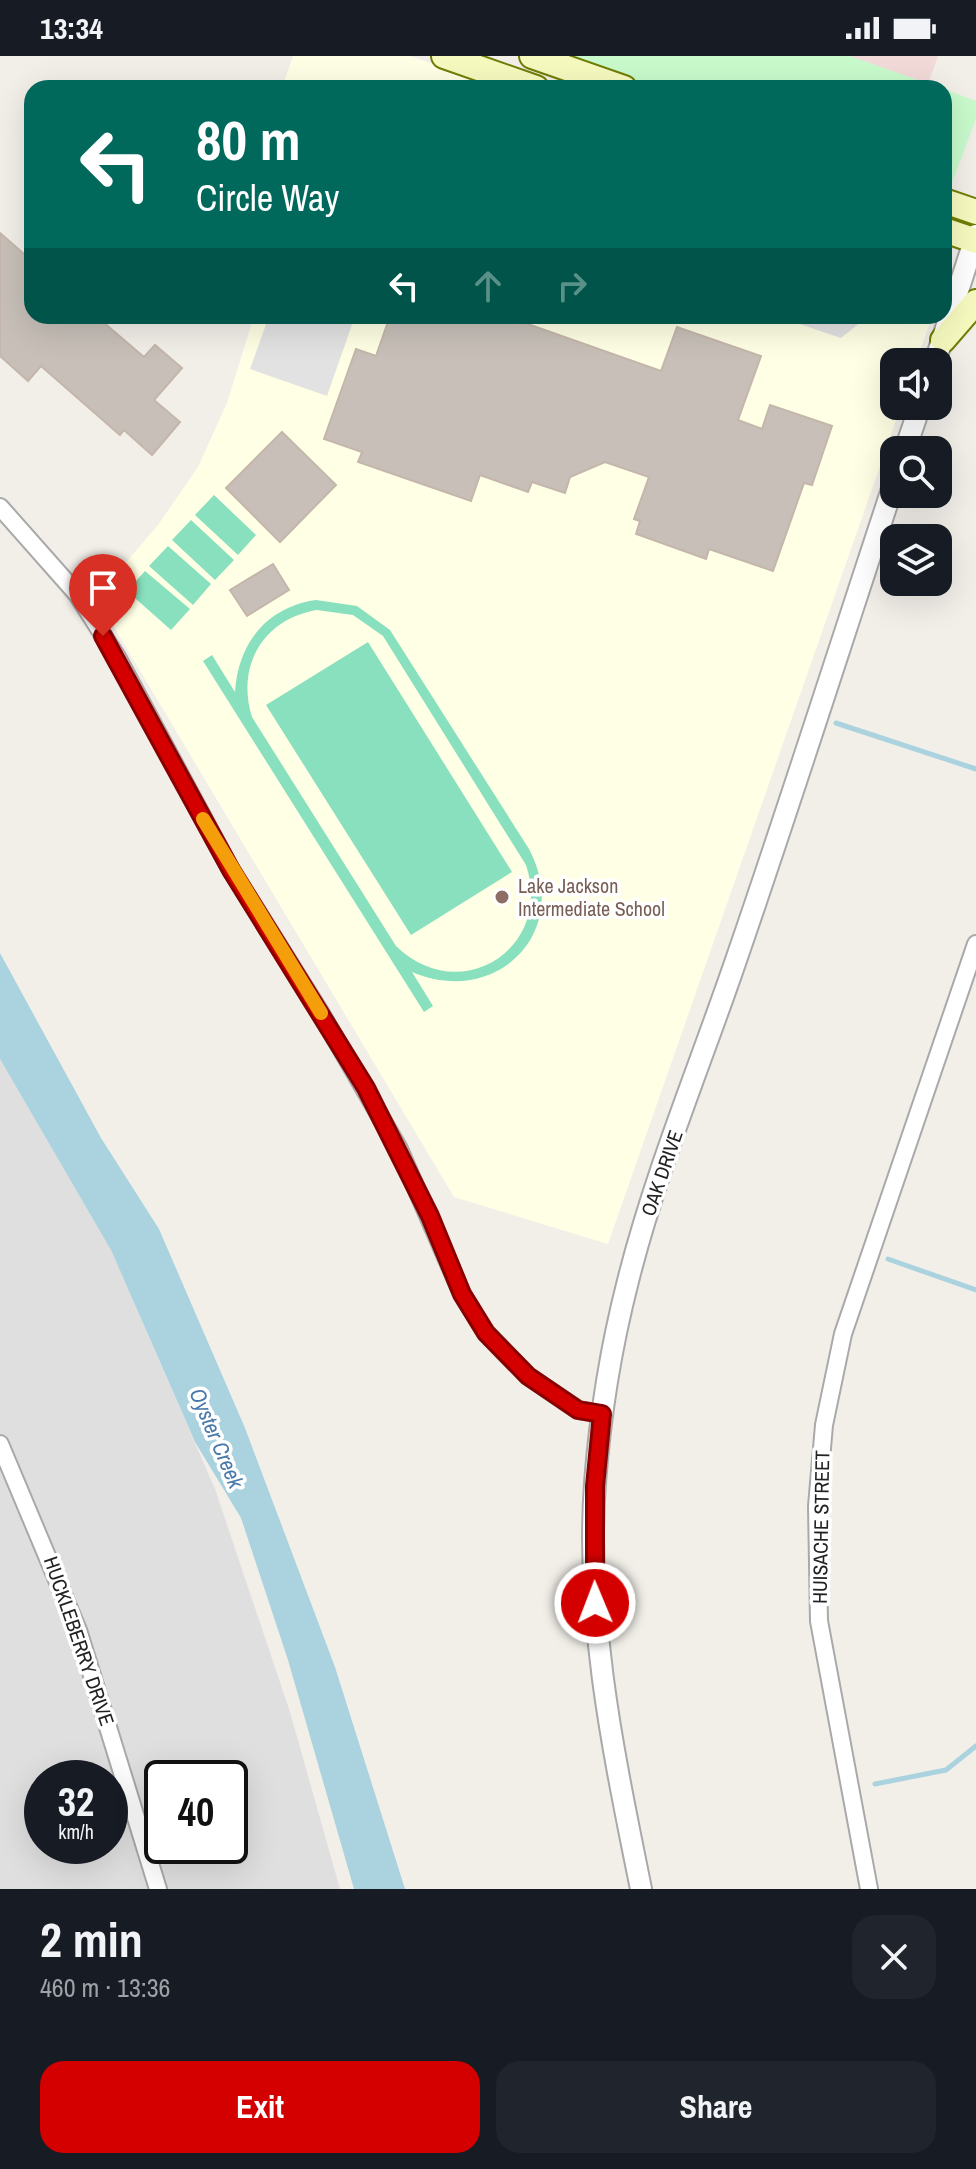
<!DOCTYPE html>
<meta charset="utf-8">
<style>
:root{--surface:#171b24;--page:#20242c;--text:#f1f3f6;--muted:#9ea1a6;--accent:#d40000}
body{margin:0;font-family:"Archivo Narrow",sans-serif;background:var(--page);color:var(--text);height:100vh;display:flex;flex-direction:column;font-size:30px;white-space:nowrap}
*{box-sizing:border-box;margin:0}
p{font-size:26px;color:var(--muted)}
.icon{flex:none;width:44px;height:44px;fill:none;stroke:currentColor;stroke-width:2;stroke-linecap:round;stroke-linejoin:round}
.map{position:relative;height:1833px;overflow:hidden}
.side{display:flex;flex-direction:column;background:var(--surface);flex:1}
.side>*{flex:none}
.top-card{position:absolute;left:24px;top:24px;width:928px;height:244px;border-radius:24px;box-shadow:0 8px 32px #0002;background:#00695c;color:#fff;overflow:hidden}
.buttons{position:absolute;left:880px;top:292px;display:grid;gap:16px}
.buttons a{display:grid;place-items:center;width:72px;height:72px;border-radius:16px;background:var(--surface);box-shadow:0 8px 32px #0002;font-size:40px}
.speed{position:absolute;left:24px;top:1704px;display:flex;gap:16px;font-size:40px;font-weight:700;text-align:center}
.speed>*{display:grid;place-content:center;width:104px;height:104px;border-radius:50%;background:var(--surface);box-shadow:0 8px 32px #0002;line-height:1}
.speed small{font-size:20px;font-weight:400}
.speed .limit{border:4px solid #111;border-radius:12px;background:#fff;color:#111}
.pin{position:absolute;display:grid;place-items:center;width:68px;height:68px;color:#fff;margin:-82px -34px;border-radius:50% 50% 50% 0;rotate:-45deg;box-shadow:0 0 8px #0007}
.pin .icon{rotate:45deg}
.me{position:absolute;width:88px;margin:-44px;rotate:359deg;stroke-linejoin:round;filter:drop-shadow(0 0 6px #0008)}
.turn{display:flex;align-items:center;gap:28px;height:168px;padding:0 40px;font-size:36px}
.turn .icon{width:104px;height:104px;stroke-width:2.5}
.turn b{display:block;font-size:56px;line-height:68px}
.lanes{display:flex;align-items:center;height:76px;padding:0 40px;background:#0003;justify-content:center;gap:40px;direction:ltr}
.lanes .off{opacity:.35}
.round{display:grid;place-items:center;flex:none;width:84px;height:84px;border-radius:24px;background:var(--page)}
.headline{display:flex;align-items:center;justify-content:space-between;height:136px;padding:0 40px}
h1{font-size:48px;font-weight:700;line-height:60px}
.cta{display:flex;gap:16px;margin-top:auto;padding:16px 40px}
.cta a{flex:1;height:92px;border-radius:24px;background:var(--accent);color:#fff;font-size:32px;font-weight:700;line-height:92px;text-align:center}
.cta a+a{background:var(--page);color:var(--text)}
.status{display:flex;justify-content:space-between;align-items:center;height:56px;padding:0 40px;background:var(--surface);direction:ltr}
.status svg{height:22px;fill:currentColor}
.map>svg:first-child{display:block}
</style>
<div class="status"><b>13:34</b><svg viewBox="0 0 49 12"><path d="M0 12V9h3v3zM5 12V6h3v6zM10 12V3h3v9zM15 12V0h3v12zM26 1h20v11H26zM47 4h2v5h-2z"/></svg></div>
<div class="map">
<svg width="976" height="1833" viewBox="0 0 976 1833">
<rect width="100%" height="100%" fill="#f2efe9"/>
<path fill="#e0dfdf" fill-rule="evenodd" d="M 0,1003 L 109,1189 L 215,1433 L 290,1656 L 340,1833 L 0,1833 ZM 42,1722 L 110,1722 L 110,1790 L 42,1790 ZM 162,1722 L 230,1722 L 230,1790 L 162,1790 Z"/>
<path fill="#f2dad9" d="M 850,0 L 938,0 L 928,28 Z"/>
<path fill="#ffffe5" d="M 293,0 L 410,0 L 502,32 L 282,32 Z
M 254,260 L 932,260 L 916,306 L 894,306 L 894,350 L 901,350 L 608,1188 L 454,1141 L 96,541 L 158,469 L 198,411 L 227,347 Z"/>
<path fill="#c8facc" d="M 567,0 L 850,0 L 940,32 L 660,32 Z
M 944,33 L 976,45 L 976,63 L 950,132 L 944,130 Z"/>
<path fill="#88e0be" fill-rule="evenodd" d="M 214,439 L 256,479 L 238,499 L 195,459 Z
M 191,464 L 234,504 L 215,524 L 172,484 Z
M 168,490 L 211,528 L 193,549 L 149,510 Z
M 145,515 L 190,553 L 171,574 L 127,535 Z
M 316,544 L 357,550 L 390,574 L 529,793 C 573,876 496,952 412,916 L 433,950 L 424,956 L 203,605 L 212,599 L 235,636 C 238,587 267,551 316,544 ZM 317,554 L 353,559 L 383,580 L 526,809 C 554,893 459,952 396,890 L 252,661 C 236,610 263,563 317,554 Z
M 368,586 L 512,816 L 411,879 L 266,649 Z"/>
<path fill="#e2e2e2" d="M 269,260 L 355,260 L 327,340 L 250,313 Z
M 776,260 L 848,260 L 862,265 L 841,282 Z"/>
<path fill="#aad3df" d="M 0,897 L 101,1082 L 159,1173 L 245,1372 L 335,1611 L 405,1833 L 354,1833 L 288,1604 L 241,1462 L 195,1386 L 111,1194 L 0,1003 Z"/>
<g fill="none" stroke-linecap="round" stroke-linejoin="round">
<path stroke="#aad3df" stroke-width="5" d="M 836,667 L 976,713
M 888,1203 L 976,1234
M 875,1728 L 946,1714 L 976,1690"/>
</g>
<path fill="#c7bfb8" stroke="#c4b6ab" stroke-width="2" d="M 0,177 L 32,205 L 32,260 L 96,260 L 144,301 L 155,289 L 182,312 L 154,344 L 180,366 L 152,399 L 124,374 L 120,379 L 41,310 L 28,325 L 0,300 Z
M 390,260 L 505,260 L 661,315 L 677,271 L 761,300 L 738,364 L 762,373 L 770,349 L 832,370 L 812,429 L 804,427 L 773,515 L 709,493 L 706,503 L 636,478 L 640,465 L 634,463 L 649,421 L 605,406 L 570,421 L 565,437 L 532,426 L 528,436 L 480,419 L 471,445 L 358,406 L 362,396 L 324,383 L 356,293 L 376,300 Z
M 282,376 L 336,429 L 280,486 L 226,432 Z
M 273,508 L 289,534 L 247,560 L 230,534 Z"/>
<g fill="none" stroke-linecap="round" stroke-linejoin="round">
<defs>
<path id="minor" d="M 0,451 L 77,538 L 117,601 L 231,814 L 320,956 L 399,1093 L 462,1238 L 486,1277 L 528,1320 L 578,1354 L 602,1358
M 0,1388 L 78,1574 L 158,1833
M 869,1833 L 819,1565 L 817,1450 L 824,1369 L 843,1278 L 976,888"/>
<path id="tertiary" d="M 935,306 L 976,179
M 905,394 L 920,350
M 641,1833 C 614,1699 585,1565 595,1427 C 600,1360 611,1291 628,1225 C 655,1117 699,1012 735,907 C 790,748 841,587 894,427"/>
<path id="secondary" d="M 444,0 L 536,32
M 532,0 L 624,32
M 944,145 L 976,156
M 944,174 L 976,185
M 943,284 L 976,246"/>
</defs>
<use href="#minor" stroke="#a9a9a9" stroke-width="20"/>
<use href="#tertiary" stroke="#a9a9a9" stroke-width="24"/>
<use href="#secondary" stroke="#707d05" stroke-width="28"/>
<use href="#minor" stroke="#fff" stroke-width="16"/>
<use href="#tertiary" stroke="#fff" stroke-width="20"/>
<use href="#secondary" stroke="#f7fabf" stroke-width="24"/>
</g>
<g fill="none" stroke-linecap="round" stroke-linejoin="round">
<defs>
<path id="route" d="M 103,580 L 231,814 L 366,1032 L 430,1160 L 462,1238 L 486,1277 L 528,1320 L 578,1354 L 602,1358 L 595,1430 L 595,1547"/>
</defs>
<use href="#route" stroke="#8a0000" stroke-width="20"/>
<use href="#route" stroke="#d40000" stroke-width="14"/>
<path stroke="#f59e0b" stroke-width="14" d="M 203,763 L 321,957"/>
</g>
<circle fill="#8d6e63" stroke="#fff" stroke-width="3" cx="502" cy="841" r="8"/>
<g text-anchor="middle" stroke-width="7" stroke-linejoin="round" paint-order="stroke">
<g font-size="20" fill="#785e54" stroke="#fff" text-anchor="start">
<text x="518" y="837">Lake Jackson<tspan x="518" dy="23">Intermediate School</tspan></text>
</g>
<g font-size="20" fill="#222" stroke="#fff">
<text transform="translate(662 1117) rotate(-71)" y="7">OAK DRIVE</text>
<text transform="translate(821 1471) rotate(-89)" y="7">HUISACHE STREET</text>
<text transform="translate(79 1585) rotate(71)" y="7">HUCKLEBERRY DRIVE</text>
</g>
<g font-size="22" font-style="italic" fill="#4a7aab" stroke="#fff">
<text transform="translate(217 1382) rotate(67)" y="8">Oyster Creek</text>
</g>
</g>
</svg>
<div class="buttons">
<a><svg class="icon" aria-label="sound" viewBox="0 0 24 24"><path d="M4 9h4l5-4v14l-5-4H4zM17 9q2 3 0 6"/></svg></a>
<a><svg class="icon" aria-label="search" viewBox="0 0 24 24"><circle cx="10" cy="10" r="6"/><path d="M15 15l6 6"/></svg></a>
<a><svg class="icon" aria-label="layers" viewBox="0 0 24 24"><path d="M12 4l9 5-9 5-9-5zM3 14l9 5 9-5"/></svg></a>
</div>
<div class="speed"><div>32<small>km/h</small></div><div class="limit">40</div></div>
<div class="pin" style="left:103px;top:580px;background:#d93025"><svg class="icon" aria-label="arrive" viewBox="0 0 24 24"><path d="M6 21V4h12l-3 4 3 4H6"/></svg></div>
<svg class="me" style="left:595px;top:1547px" viewBox="-20 -20 40 40"><circle r="17" fill="#d40000" stroke="#fff" stroke-width="3"/><path d="M0-11L8 9 0 5-8 9z" fill="#fff"/></svg>
<div class="top-card">
<div class="turn"><svg class="icon" aria-label="left" viewBox="0 0 24 24"><path d="M17 20v-9H6M10 6l-5 5 5 5"/></svg><div><b>80 m</b>Circle Way</div></div>
<div class="lanes"><svg class="icon" aria-label="left" viewBox="0 0 24 24"><path d="M17 20v-9H6M10 6l-5 5 5 5"/></svg><svg class="icon off" aria-label="ahead" viewBox="0 0 24 24"><path d="M12 20V5M6 11l6-6 6 6"/></svg><svg class="icon off" aria-label="right" viewBox="0 0 24 24"><path d="M7 20v-9h11M14 6l5 5-5 5"/></svg></div>
</div>
</div>
<section class="side">
<div class="headline"><div><h1>2 min</h1><p>460 m · 13:36</p></div><a class="round"><svg class="icon" aria-label="close" viewBox="0 0 24 24"><path d="M6 6l12 12M18 6L6 18"/></svg></a></div>
<div class="cta"><a>Exit</a><a>Share</a></div>
</section>
